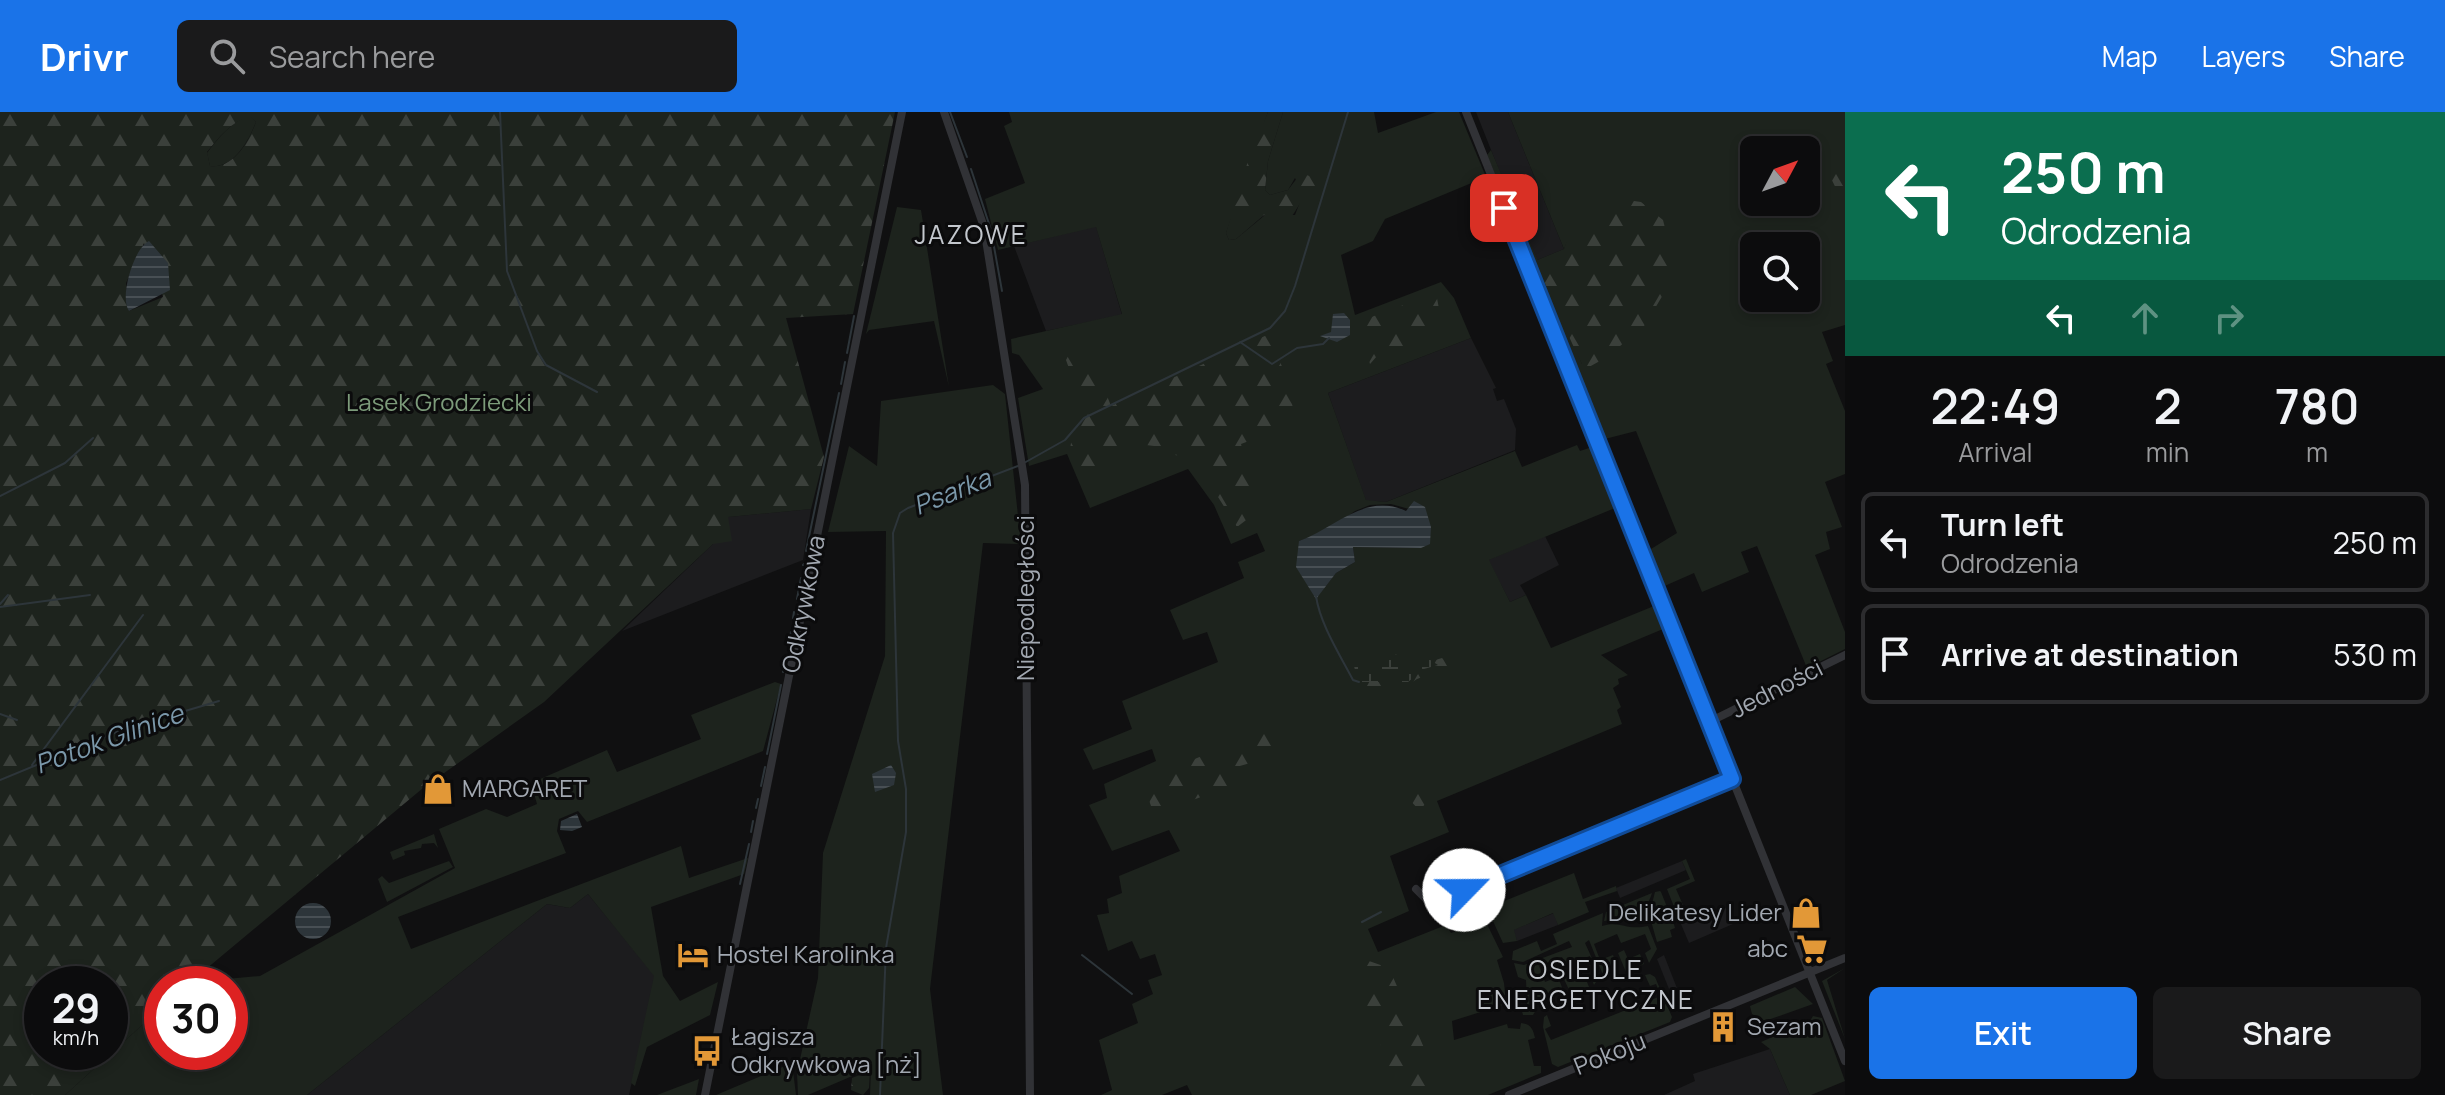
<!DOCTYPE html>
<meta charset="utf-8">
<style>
:root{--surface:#0c0c0d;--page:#1a1a1b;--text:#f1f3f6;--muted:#9a9b9d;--line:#2c2c2e;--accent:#1a73e8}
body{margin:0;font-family:Manrope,sans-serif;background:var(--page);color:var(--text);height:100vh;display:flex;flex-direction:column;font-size:30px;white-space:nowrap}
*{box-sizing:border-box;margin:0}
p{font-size:26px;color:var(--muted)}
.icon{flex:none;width:44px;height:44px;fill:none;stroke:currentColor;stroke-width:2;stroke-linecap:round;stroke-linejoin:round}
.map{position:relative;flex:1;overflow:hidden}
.details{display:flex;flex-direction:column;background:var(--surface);width:600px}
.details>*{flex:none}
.banner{background:#0b6e4f;color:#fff;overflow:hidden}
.needle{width:52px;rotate:49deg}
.fabs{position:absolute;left:1740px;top:24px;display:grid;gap:16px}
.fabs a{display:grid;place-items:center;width:80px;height:80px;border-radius:12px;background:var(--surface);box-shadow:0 4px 12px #0003,0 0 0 2px var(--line);font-size:40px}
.speed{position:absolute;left:24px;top:854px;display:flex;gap:16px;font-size:40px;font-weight:700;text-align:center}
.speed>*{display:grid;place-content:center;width:104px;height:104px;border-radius:50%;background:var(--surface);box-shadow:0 4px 12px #0003,0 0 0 2px var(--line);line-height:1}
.speed small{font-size:20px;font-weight:400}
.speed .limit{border:12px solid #d22;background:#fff;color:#111}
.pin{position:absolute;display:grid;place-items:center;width:68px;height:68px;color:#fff;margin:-34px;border-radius:16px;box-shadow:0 4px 12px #0006}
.me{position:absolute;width:88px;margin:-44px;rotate:67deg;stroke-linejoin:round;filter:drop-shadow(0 0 6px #0008)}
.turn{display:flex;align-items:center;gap:28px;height:168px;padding:0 24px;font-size:36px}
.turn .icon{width:104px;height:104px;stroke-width:2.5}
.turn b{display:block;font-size:56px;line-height:68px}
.lanes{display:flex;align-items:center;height:76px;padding:0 24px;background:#0003;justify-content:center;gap:40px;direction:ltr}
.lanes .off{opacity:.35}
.eta{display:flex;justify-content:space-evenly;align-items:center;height:136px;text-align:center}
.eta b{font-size:48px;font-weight:600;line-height:56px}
.action{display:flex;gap:16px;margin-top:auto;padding:16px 24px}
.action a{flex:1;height:92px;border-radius:12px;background:var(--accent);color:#fff;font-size:32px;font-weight:600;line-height:92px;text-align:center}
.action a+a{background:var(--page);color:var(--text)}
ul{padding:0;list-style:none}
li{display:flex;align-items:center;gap:24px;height:100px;margin:0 16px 12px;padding:0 8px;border:4px solid var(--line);border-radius:12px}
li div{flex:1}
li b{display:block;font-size:30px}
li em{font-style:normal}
header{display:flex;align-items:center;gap:48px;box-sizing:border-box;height:112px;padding:0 40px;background:var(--accent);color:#fff}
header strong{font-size:38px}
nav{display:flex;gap:44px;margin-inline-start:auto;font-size:28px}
.search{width:560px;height:72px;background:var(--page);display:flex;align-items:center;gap:20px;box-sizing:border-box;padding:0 28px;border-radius:12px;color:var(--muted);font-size:30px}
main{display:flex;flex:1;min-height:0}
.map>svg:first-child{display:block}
</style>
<header>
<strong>Drivr</strong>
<div class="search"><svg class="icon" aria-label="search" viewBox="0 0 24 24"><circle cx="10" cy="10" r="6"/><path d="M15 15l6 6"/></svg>Search here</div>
<nav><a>Map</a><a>Layers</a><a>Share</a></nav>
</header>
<main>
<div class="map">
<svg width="1845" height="983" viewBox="0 0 1845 983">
<defs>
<pattern id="forest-firs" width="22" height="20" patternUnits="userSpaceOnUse" patternTransform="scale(2)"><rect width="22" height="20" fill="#1d231d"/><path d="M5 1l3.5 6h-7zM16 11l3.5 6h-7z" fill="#3b403b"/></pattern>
<pattern id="wetland-marsh" width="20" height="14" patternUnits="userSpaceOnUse" patternTransform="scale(2)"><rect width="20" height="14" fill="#1d231d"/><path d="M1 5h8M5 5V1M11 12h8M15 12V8" fill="none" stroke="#3b403b"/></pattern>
<pattern id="water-rules" width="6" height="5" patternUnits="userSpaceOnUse" patternTransform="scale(2)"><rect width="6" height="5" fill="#2d353a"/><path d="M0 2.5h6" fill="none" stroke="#484f54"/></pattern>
</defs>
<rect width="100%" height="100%" fill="#101011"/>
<path fill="#1c1c1e" d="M 1476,0 L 1508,0 L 1564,137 L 1535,149 Z
M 1096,114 L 1122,203 L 1046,219 L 1014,134 Z
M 1471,226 L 1496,276 L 1493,277 L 1497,289 L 1504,287 L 1516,317 L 1515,338 L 1386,390 L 1366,389 L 1328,281 Z
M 811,397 L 803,448 L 622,519 L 713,432 L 728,405 Z
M 1545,424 L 1559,453 L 1520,473 L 1526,483 L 1510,490 L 1488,448 Z
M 1682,749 L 1686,758 L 1620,786 L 1616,776 Z
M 588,782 L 655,864 L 629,983 L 307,983 L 547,792 L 570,796 Z
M 1707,794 L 1711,803 L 1726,796 L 1733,812 L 1689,831 L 1678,805 Z
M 1554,801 L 1558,813 L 1517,829 L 1513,818 Z
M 1664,843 L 1682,889 L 1675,892 L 1657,847 Z
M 1770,937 L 1790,983 L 1664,983 L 1695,969 L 1693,962 Z"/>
<path fill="#1d231d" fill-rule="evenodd" d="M 1009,0 L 1268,0 L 1226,121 L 1229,128 L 1236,127 L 1265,103 L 1295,103 L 1303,82 L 1295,66 L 1288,78 L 1270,83 L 1265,78 L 1268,49 L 1283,0 L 1374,0 L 1378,21 L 1436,0 L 1459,0 L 1486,65 L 1385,107 L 1373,129 L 1341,143 L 1355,203 L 1441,170 L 1454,186 L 1471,226 L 1328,281 L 1366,388 L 1386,390 L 1515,339 L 1522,355 L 1577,333 L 1580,339 L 1592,335 L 1615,396 L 1489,448 L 1510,490 L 1526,483 L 1551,536 L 1654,494 L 1663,517 L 1601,543 L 1628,563 L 1618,567 L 1619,572 L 1613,576 L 1621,595 L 1617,598 L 1622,612 L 1437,689 L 1449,720 L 1390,744 L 1409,799 L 1368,817 L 1378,840 L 1446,813 L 1451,821 L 1485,808 L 1503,845 L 1497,848 L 1504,871 L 1506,892 L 1452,909 L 1454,928 L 1507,912 L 1508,916 L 1520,917 L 1521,911 C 1531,912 1533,917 1535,926 L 1528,928 L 1534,954 L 1541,954 L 1541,961 L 1488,983 L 1192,983 L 1187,973 L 1162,983 L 1101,983 L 1112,978 L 1099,928 L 1138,911 L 1132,892 L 1153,882 L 1148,868 L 1162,863 L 1155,842 L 1140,847 L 1132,829 L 1108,839 L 1097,803 L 1109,801 L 1107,787 L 1122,781 L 1119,764 L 1180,739 L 1169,718 L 1112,739 L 1089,693 L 1107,686 L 1104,672 L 1156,649 L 1152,637 L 1093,658 L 1083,637 L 1132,617 L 1122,589 L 1218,550 L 1207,520 L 1183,528 L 1170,498 L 1244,466 L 1238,450 L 1265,439 L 1257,421 L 1231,432 L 1214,393 L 1188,357 L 1090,396 L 1067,342 L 1029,354 L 1018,286 L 1043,277 L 1019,243 L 1012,241 L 1011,227 L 1122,202 L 1096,115 L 998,138 L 985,87 L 1025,71 L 1004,14 L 1012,10 ZM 1391,392 L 1409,397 L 1421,436 L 1353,435 L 1355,450 L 1336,461 L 1316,486 L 1299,429 L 1327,419 L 1355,399 L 1370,393 Z
M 1508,0 L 1845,0 L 1845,213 L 1822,220 L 1833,249 L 1826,252 L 1845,299 L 1845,362 L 1825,370 L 1842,415 L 1826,420 L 1830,437 L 1815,443 L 1845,520 L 1845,537 L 1807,556 L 1757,434 L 1741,440 L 1749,460 L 1702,480 L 1694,461 L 1660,476 L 1646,440 L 1677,421 L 1636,319 L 1601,328 L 1512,102 L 1516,98 L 1582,252 L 1567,130 L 1564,137 ZM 1754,38 L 1806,38 L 1806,90 L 1754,90 ZM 1754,134 L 1806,134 L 1806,186 L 1754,186 Z
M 250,3 L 256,10 C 249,28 234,57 210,54 L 207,41 C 219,25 231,10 250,3 Z
M 1491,38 L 1512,88 L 1505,87 L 1487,43 Z
M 897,95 L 921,98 L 949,275 L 934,209 L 869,218 L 866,222 Z
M 993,273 L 1005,282 L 1021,432 L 983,431 L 930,877 L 943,983 L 870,983 L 871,956 L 808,983 L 798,983 L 797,961 L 818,866 L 823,741 L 885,544 L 886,419 L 828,420 L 849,334 L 877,354 L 881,289 Z
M 775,570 L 781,572 L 763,639 L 587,710 L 578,699 L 559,707 L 557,719 L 566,741 L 398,805 L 411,837 L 681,734 L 689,766 L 748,746 L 744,762 L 651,795 L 663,864 L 680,889 L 718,870 L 710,903 L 647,935 L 635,974 L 631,971 L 654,864 L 588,782 L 570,796 L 547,792 L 307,983 L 65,983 L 162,895 L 162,940 L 230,940 L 230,872 L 188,872 L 205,857 L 215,868 L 260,864 L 455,756 L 439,717 L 486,697 L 507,705 L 537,692 L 531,671 L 607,638 L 617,660 L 701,627 L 691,603 Z
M 434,722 L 438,736 L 434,731 L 422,732 L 421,736 L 404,739 L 405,743 L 393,748 L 390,740 Z
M 1686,747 L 1695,769 L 1676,777 L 1687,802 L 1678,805 L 1667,777 L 1690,767 L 1682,749 Z
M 449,749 L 453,755 L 387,790 L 378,767 L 382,764 L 389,771 Z
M 1574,761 L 1583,787 L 1616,774 L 1617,779 L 1585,790 L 1589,800 L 1558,813 L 1553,801 L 1514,818 L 1517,829 L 1503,831 L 1487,796 Z
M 1660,779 L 1661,780 L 1671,805 L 1650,800 L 1655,780 Z
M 1652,781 C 1645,805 1627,806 1604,809 L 1606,800 Z
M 1603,801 L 1602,814 C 1620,808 1626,819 1648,814 L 1657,837 L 1649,851 L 1645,841 L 1651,837 L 1645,822 L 1621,831 L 1617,822 L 1594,832 L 1600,848 L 1613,843 L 1618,857 L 1603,863 L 1589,828 L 1585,831 L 1600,864 L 1594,873 L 1590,863 L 1596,860 L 1590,844 L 1566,853 L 1562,845 L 1539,854 L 1545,870 L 1558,865 L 1563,878 L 1528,895 L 1530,900 L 1536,898 L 1533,903 L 1523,903 L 1521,895 L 1527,892 L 1526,868 L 1518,865 L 1514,851 L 1524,853 L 1572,835 L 1569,829 L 1523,850 L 1512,848 L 1513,839 L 1537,829 L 1541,839 L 1557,832 L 1553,822 Z
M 1649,802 L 1673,809 L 1675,816 L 1670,818 L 1672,825 L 1657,830 Z
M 1624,838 L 1628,847 L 1640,842 L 1644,852 L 1626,860 L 1618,841 Z
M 1845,856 L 1827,868 L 1845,927 L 1822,869 Z
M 1569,861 L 1573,870 L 1585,865 L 1589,875 L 1571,882 L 1562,863 Z
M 1650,862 L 1655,865 L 1672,905 L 1670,910 L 1558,955 L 1552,952 L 1543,915 L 1544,905 L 1547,903 L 1551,914 L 1545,917 L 1551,928 L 1661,884 L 1656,872 L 1650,874 L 1645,863 Z
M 1795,875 L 1813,892 L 1765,909 L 1752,902 L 1750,894 Z
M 1813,904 L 1822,906 L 1845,969 L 1811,983 L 1790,983 L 1770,937 L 1761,930 L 1810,909 Z
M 792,951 L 796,983 L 716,983 Z
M 699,967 L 696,983 L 657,983 Z"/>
<path fill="url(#forest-firs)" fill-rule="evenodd" d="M 0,0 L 895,0 L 853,202 L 786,206 L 824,345 L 811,397 L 728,405 L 732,429 L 713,432 L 544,590 L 423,676 L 188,872 L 162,872 L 162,895 L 65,983 L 0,983 ZM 250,4 L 256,10 C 249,29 234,57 210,54 L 207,40 C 219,25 231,10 250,4 ZM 144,131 L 163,185 L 129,199 L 126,171 ZM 42,872 L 110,872 L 110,940 L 42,940 Z
M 1268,0 L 1283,0 L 1268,49 L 1265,78 L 1270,83 L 1288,78 L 1301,61 L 1315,66 L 1315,74 C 1300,84 1299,100 1284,112 L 1264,103 L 1236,127 L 1229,128 L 1226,121 L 1248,49 Z
M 1845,48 L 1845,95 L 1828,60 L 1830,53 Z
M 1620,87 L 1641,90 L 1663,108 L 1670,136 L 1670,171 L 1645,213 L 1607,245 L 1589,255 L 1582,252 L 1576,240 L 1535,149 L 1564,137 L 1569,122 L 1589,114 Z
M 1436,181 L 1443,218 L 1386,249 L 1377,244 L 1370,252 L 1358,210 Z
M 1267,223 C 1282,250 1294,281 1294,312 L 1241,332 L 1258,399 L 1237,415 L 1194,347 L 1175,343 L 1170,336 L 1146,333 C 1133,344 1122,346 1106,341 L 1094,371 L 1084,369 C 1065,332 1067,337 1085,301 L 1066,248 L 1072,237 L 1081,234 L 1089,238 L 1111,294 Z
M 1399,539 C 1415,553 1423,552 1442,546 L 1454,553 L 1417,567 L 1394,582 L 1369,588 L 1357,554 L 1378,542 Z
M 1265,618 L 1272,632 C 1265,649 1253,650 1236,655 L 1236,672 L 1182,692 L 1163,704 L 1151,694 L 1144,673 L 1154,663 L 1230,633 L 1242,621 Z
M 1430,659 L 1435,683 L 1419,698 L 1408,686 L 1407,671 L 1412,663 Z
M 1369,849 L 1389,856 L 1432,954 L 1439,983 L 1398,983 L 1358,867 L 1356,849 Z
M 870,959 L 869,976 L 863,983 L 851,978 L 852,966 Z"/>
<path fill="url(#wetland-marsh)" d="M 1399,542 L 1408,551 L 1417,553 L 1421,542 L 1438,553 L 1424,557 L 1408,570 L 1358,570 L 1354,554 Z"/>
<path fill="url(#water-rules)" d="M 149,129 L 168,151 L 170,178 L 129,199 C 119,185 134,136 149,129 Z
M 1344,201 L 1350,208 L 1350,223 L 1337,230 L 1320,224 L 1331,220 L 1333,202 Z
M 1414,389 L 1425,395 L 1431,415 L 1430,432 L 1421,436 L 1353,435 L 1355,450 L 1336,461 L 1316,487 L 1296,455 L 1299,429 C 1336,416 1365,380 1406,399 Z
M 891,653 L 896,661 L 894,673 L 875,680 L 872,662 Z
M 577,702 L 582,715 L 572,719 L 560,718 L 561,709 Z
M295 809a18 18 0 1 1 36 0a18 18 0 1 1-36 0Z"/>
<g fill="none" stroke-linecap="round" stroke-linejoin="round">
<path stroke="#2d353a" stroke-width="2" d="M 500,0 L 507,159 L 537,239 L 546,253 L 597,280
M 950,0 L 967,45
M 971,57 L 991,118 L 1002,179
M 1240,230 L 1272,252 L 1297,236 L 1323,232 L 1329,226
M 847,241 L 854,204
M 841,272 L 845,250
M 1024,351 L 1065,328 L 1084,306 L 1270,216 L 1285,199 L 1295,174 L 1348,0
M 0,384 L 65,351 L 93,326
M 806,439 L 839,281
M 803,453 L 804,452
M 1316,484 C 1320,512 1340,543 1353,568 L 1359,570
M 797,487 L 801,466
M 0,492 L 8,483
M 0,495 L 90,483
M 793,506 L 794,500
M 789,531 L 791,520
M 783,560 L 786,544
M 0,602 L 17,608
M 767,642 L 781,573
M 32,653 L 143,503
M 0,668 L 124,617 L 219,589
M 761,674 L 765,655
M 756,696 L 758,687
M 751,720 L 753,709
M 740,772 L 749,732
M 1362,810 L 1381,800
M 1082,843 L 1132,882
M 880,983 L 886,836 L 906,720 L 906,677 L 898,629 L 893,421 L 900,401 L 908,396 L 1018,354"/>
<path stroke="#313236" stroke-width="8" d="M 944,0 L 984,115 L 1025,373 L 1030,983
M 1466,0 L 1845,949
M 1709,610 L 1845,543
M 1416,777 L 1429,790 L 1448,785 L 1732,667
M 705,983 L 902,0
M 1509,983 L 1845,846"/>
</g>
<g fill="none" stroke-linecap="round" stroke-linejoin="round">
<defs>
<path id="route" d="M 1464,778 L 1732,667 L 1504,96"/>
</defs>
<use href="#route" stroke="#114b97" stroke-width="20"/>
<use href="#route" stroke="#1a73e8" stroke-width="14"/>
</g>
<defs>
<symbol id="shop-bare" viewBox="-9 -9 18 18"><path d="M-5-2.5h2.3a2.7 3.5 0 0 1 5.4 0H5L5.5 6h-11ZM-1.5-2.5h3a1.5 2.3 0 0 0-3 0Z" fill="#e29837" stroke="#0b0b0c" stroke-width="2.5" paint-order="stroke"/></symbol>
<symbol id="supermarket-bare" viewBox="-9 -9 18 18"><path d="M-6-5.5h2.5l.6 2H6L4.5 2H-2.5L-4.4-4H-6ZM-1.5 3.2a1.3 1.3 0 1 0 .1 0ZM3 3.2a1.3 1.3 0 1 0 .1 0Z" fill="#e29837" stroke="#0b0b0c" stroke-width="2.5" paint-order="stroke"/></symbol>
<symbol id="hotel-bare" viewBox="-9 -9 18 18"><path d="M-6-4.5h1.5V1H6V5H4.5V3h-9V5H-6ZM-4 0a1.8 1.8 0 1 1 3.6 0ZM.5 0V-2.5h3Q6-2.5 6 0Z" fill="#e29837" stroke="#0b0b0c" stroke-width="2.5" paint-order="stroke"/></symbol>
<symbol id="building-bare" viewBox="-9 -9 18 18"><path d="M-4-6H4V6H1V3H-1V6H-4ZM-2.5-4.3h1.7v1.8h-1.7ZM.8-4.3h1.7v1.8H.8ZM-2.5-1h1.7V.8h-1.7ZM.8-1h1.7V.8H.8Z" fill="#e29837" stroke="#0b0b0c" stroke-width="2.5" paint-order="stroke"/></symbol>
<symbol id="bus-bare" viewBox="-9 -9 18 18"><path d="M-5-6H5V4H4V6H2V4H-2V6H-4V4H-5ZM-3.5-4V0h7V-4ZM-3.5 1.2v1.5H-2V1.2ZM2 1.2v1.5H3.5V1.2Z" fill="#e29837" stroke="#0b0b0c" stroke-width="2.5" paint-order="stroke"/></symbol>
</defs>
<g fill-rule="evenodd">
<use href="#shop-bare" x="416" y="655" width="44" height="44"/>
<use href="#shop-bare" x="1784" y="779" width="44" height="44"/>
<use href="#supermarket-bare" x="1790" y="815" width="44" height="44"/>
<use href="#hotel-bare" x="671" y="821" width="44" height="44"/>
<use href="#building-bare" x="1701" y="893" width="44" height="44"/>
<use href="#bus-bare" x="685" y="917" width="44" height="44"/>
</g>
<g text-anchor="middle" stroke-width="6" stroke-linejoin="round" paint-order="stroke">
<g font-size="24" fill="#7c9b7a" stroke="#0b0b0c">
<text x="439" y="299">Lasek Grodziecki</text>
</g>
<g font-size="24" fill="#a2a8b1" stroke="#0b0b0c">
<text transform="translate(1026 486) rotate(-90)" y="8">Niepodległości</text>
<text transform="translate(804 492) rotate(-79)" y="8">Odkrywkowa</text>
<text transform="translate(1777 577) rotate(-27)" y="8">Jedności</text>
<text transform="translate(1610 942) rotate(-22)" y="8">Pokoju</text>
</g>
<g font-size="24" fill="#a2a8b1" stroke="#0b0b0c" text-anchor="start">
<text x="462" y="685">MARGARET</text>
<text x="1782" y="809" text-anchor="end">Delikatesy Lider</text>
<text x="1788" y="845" text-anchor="end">abc</text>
<text x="717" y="851">Hostel Karolinka</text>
<text x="1747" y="923">Sezam</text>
<text x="731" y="933">Łagisza<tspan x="731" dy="28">Odkrywkowa [nż]</tspan></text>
</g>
<g font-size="26" letter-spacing="2" fill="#c3c7cd" stroke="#0b0b0c">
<text x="971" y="132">JAZOWE</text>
<text x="1586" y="867">OSIEDLE<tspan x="1586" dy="30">ENERGETYCZNE</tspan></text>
</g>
<g font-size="26" font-style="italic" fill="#7b98aa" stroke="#0b0b0c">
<text transform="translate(952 380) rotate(-22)" y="9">Psarka</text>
<text transform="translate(109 627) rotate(-20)" y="9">Potok Glinice</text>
</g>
</g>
</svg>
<div class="fabs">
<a><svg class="needle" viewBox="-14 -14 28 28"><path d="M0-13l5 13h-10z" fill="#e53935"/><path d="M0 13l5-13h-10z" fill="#9a9b9d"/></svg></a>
<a><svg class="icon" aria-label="search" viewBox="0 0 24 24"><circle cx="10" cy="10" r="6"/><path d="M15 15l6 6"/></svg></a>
</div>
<div class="speed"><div>29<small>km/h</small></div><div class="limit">30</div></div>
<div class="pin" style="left:1504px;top:96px;background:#d93025"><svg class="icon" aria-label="arrive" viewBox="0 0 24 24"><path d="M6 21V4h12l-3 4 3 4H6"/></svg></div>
<svg class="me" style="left:1464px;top:778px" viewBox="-20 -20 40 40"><circle r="19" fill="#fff"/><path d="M0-13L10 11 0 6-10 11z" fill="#1a73e8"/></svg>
</div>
<section class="details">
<div class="banner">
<div class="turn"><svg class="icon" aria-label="left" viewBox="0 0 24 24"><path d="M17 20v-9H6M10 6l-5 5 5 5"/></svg><div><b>250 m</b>Odrodzenia</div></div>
<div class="lanes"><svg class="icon" aria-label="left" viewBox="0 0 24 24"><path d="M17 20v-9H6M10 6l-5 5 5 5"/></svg><svg class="icon off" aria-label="ahead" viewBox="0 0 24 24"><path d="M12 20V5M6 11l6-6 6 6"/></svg><svg class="icon off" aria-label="right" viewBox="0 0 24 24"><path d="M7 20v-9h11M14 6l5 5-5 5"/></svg></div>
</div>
<div class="eta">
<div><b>22:49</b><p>Arrival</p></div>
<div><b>2</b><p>min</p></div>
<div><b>780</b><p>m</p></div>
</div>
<ul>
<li><svg class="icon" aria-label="left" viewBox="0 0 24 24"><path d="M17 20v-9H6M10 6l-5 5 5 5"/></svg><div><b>Turn left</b><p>Odrodzenia</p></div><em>250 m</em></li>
<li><svg class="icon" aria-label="arrive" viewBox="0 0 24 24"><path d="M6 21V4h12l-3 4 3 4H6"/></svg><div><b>Arrive at destination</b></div><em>530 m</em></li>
</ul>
<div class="action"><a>Exit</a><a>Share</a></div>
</section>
</main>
